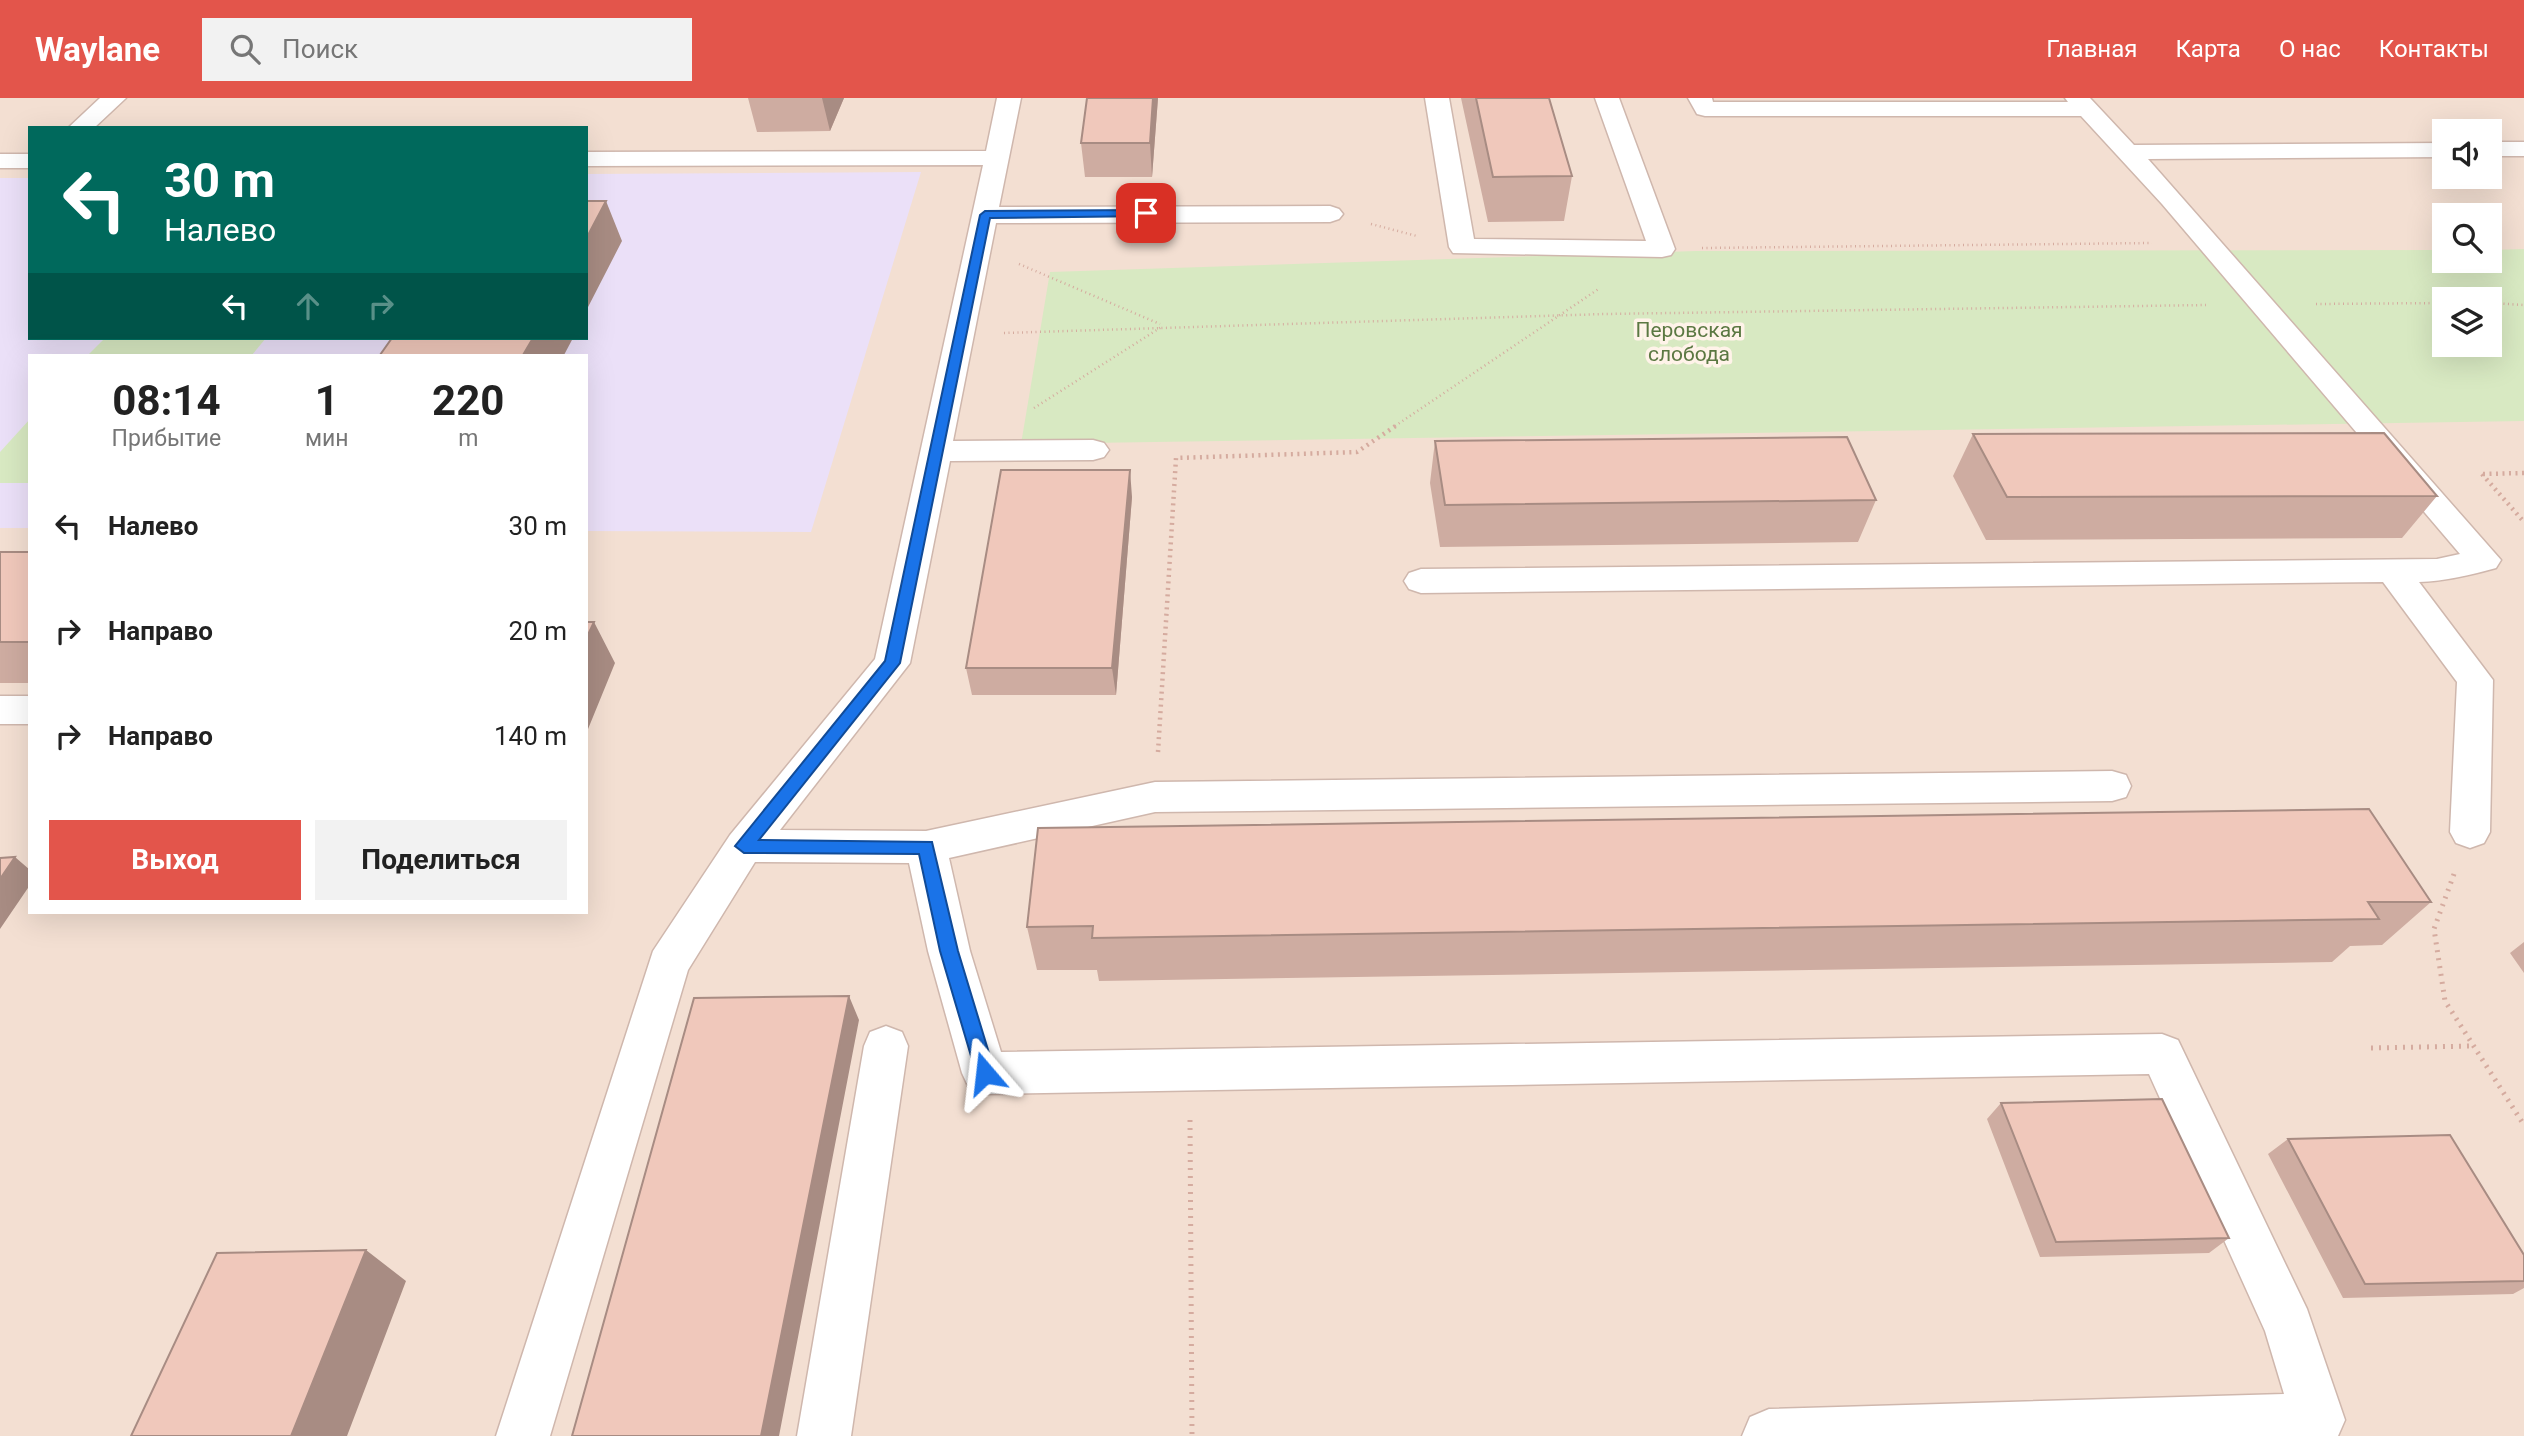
<!DOCTYPE html>
<html lang="ru">
<meta charset="utf-8">
<style>
:root{--surface:#fff;--page:#f2f2f2;--text:#222;--muted:#767676;--accent:#e3554b}
body{margin:0;font-family:Roboto,sans-serif;background:var(--page);color:var(--text);height:100vh;display:flex;flex-direction:column;font-size:26px;white-space:nowrap}
*{box-sizing:border-box;margin:0}
p{font-size:23px;color:var(--muted)}
.icon{flex:none;width:38px;height:38px;fill:none;stroke:currentColor;stroke-width:2;stroke-linecap:round;stroke-linejoin:round}
.map{position:relative;flex:1;overflow:hidden}
.drawer{position:absolute;left:28px;top:256px;width:560px;height:560px;display:flex;flex-direction:column;background:var(--surface);border-radius:0px;box-shadow:0 7px 28px #0002}
.drawer>*{flex:none}
.banner{position:absolute;left:28px;top:28px;width:560px;height:214px;border-radius:0px;box-shadow:0 7px 28px #0002;background:#00695c;color:#fff;overflow:hidden}
.fabs{position:absolute;left:2432px;top:21px;display:grid;gap:14px}
.fabs a{display:grid;place-items:center;width:70px;height:70px;border-radius:0px;background:var(--surface);box-shadow:0 7px 28px #0002;font-size:35px}
.pin{position:absolute;display:grid;place-items:center;width:60px;height:60px;color:#fff;margin:-30px;border-radius:14px;box-shadow:0 4px 10px #0006}
.me{position:absolute;width:77px;margin:-38px;rotate:343deg;stroke-linejoin:round;filter:drop-shadow(0 0 5px #0008)}
.turn{display:flex;align-items:center;gap:24px;height:147px;padding:0 21px;font-size:32px}
.turn .icon{width:91px;height:91px;stroke-width:2.5}
.turn b{display:block;font-size:49px;line-height:60px}
.lanes{display:flex;align-items:center;height:66px;padding:0 21px;background:#0003;justify-content:center;gap:35px;direction:ltr}
.lanes .off{opacity:.35}
.eta{display:flex;justify-content:space-evenly;align-items:center;height:119px;text-align:center}
.eta b{font-size:42px;font-weight:700;line-height:49px}
.button{display:flex;gap:14px;margin-top:auto;padding:14px 21px}
.button a{flex:1;height:80px;border-radius:0px;background:var(--accent);color:#fff;font-size:28px;font-weight:700;line-height:80px;text-align:center}
.button a+a{background:var(--page);color:var(--text)}
ul{padding:0;list-style:none}
li{display:flex;align-items:center;gap:21px;height:105px;padding:0 21px}
li div{flex:1}
li b{display:block;font-size:26px}
li em{font-style:normal}
header{display:flex;align-items:center;gap:42px;box-sizing:border-box;height:98px;padding:0 35px;background:var(--accent);color:#fff}
header strong{font-size:33px}
nav{display:flex;gap:38px;margin-inline-start:auto;font-size:24px}
.search{width:490px;height:63px;background:var(--page);display:flex;align-items:center;gap:18px;box-sizing:border-box;padding:0 24px;border-radius:0px;color:var(--muted);font-size:26px}
.map>svg:first-child{display:block}
</style>
<header>
<strong>Waylane</strong>
<div class="search"><svg class="icon" aria-label="search" viewBox="0 0 24 24"><circle cx="10" cy="10" r="6"/><path d="M15 15l6 6"/></svg>Поиск</div>
<nav><a>Главная</a><a>Карта</a><a>О нас</a><a>Контакты</a></nav>
</header>
<div class="map">
<svg width="2524" height="1338" viewBox="0 0 2524 1338">
<rect width="100%" height="100%" fill="#fceee3"/>
<path fill="#f3dfd2" fill-rule="evenodd" d="M 0,0 L 2524,0 L 2524,1338 L 0,1338 ZM 30,30 L 586,30 L 586,240 L 30,240 ZM 2445,33 L 2490,33 L 2490,79 L 2445,79 ZM 2445,117 L 2490,117 L 2490,163 L 2445,163 ZM 2445,201 L 2490,201 L 2490,247 L 2445,247 ZM 30,257 L 586,257 L 586,814 L 30,814 Z"/>
<path fill="#ebe0f8" d="M 921,74 L 811,434 L 586,433 L 586,257 L 30,257 L 30,430 L 0,430 L 0,80 L 30,80 L 30,240 L 586,240 L 586,76 Z"/>
<path fill="#d8e9c2" fill-rule="evenodd" d="M 2524,151 L 2524,323 L 1021,346 L 1050,174 L 1696,153 L 2445,152 L 2445,163 L 2490,163 L 2490,152 ZM 2445,201 L 2490,201 L 2490,247 L 2445,247 Z
M 105,240 L 266,240 L 252,257 L 88,257 Z
M 30,321 L 30,385 L 0,385 L 0,354 Z"/>
<g fill="none" stroke-linecap="round" stroke-linejoin="round">
<defs>
<path id="minor" d="M 100,0 L 126,0 L 94,30 L 68,30 Z
M 997,0 L 1021,0 L 999,109 L 1330,108 L 1339,111 L 1343,116 L 1339,121 L 1330,124 L 996,125 L 953,343 L 1093,342 L 1104,345 L 1109,352 L 1104,359 L 1093,362 L 950,363 L 910,565 L 780,732 L 926,733 L 1155,684 L 2112,673 L 2126,677 L 2131,688 L 2126,699 L 2112,703 L 1155,714 L 949,760 L 970,853 L 1001,954 L 2162,936 L 2178,942 L 2307,1211 L 2345,1322 L 2338,1338 L 1742,1338 L 1750,1319 L 1769,1311 L 2284,1296 L 2265,1233 L 2149,976 L 985,996 L 969,990 L 962,975 L 928,853 L 909,765 L 755,764 L 688,872 L 550,1338 L 496,1338 L 653,853 L 730,737 L 875,561 L 983,67 L 586,68 L 586,54 L 986,53 Z
M 1425,0 L 1449,0 L 1474,141 L 1646,143 L 1595,0 L 1619,0 L 1675,151 L 1671,157 L 1662,159 L 1453,155 L 1449,149 Z
M 1688,0 L 1712,0 L 1713,4 L 2068,4 L 2065,0 L 2090,0 L 2134,47 L 2445,45 L 2445,59 L 2148,61 L 2501,462 L 2496,470 C 2471,477 2445,483 2419,484 L 2493,582 L 2490,734 L 2484,745 L 2470,750 L 2456,745 L 2450,734 L 2457,584 L 2383,484 L 1421,495 L 1409,491 L 1404,483 L 1409,475 L 1421,471 L 2437,461 L 2460,456 L 2162,106 L 2081,18 L 1705,18 L 1697,16 Z
M 2490,44 L 2524,44 L 2524,58 L 2490,58 Z
M 0,56 L 30,56 L 30,70 L 0,70 Z
M 0,598 L 30,598 L 30,626 L 0,626 Z
M 886,928 L 902,934 L 908,948 L 851,1338 L 797,1338 L 864,948 L 870,934 Z"/>
</defs>
<use href="#minor" stroke="#cfb7ad" stroke-width="3"/>
<path stroke="#d5ab9f" stroke-width="2.5" stroke-dasharray="1 3.5" stroke-linecap="butt" d="M 1371,126 L 1417,138
M 1702,150 L 2152,145
M 1019,166 L 1160,226
M 2490,205 L 2524,207
M 2316,206 L 2445,205
M 1004,235 L 1605,216 L 2206,207
M 1034,310 L 1163,228
M 1395,328 L 1600,190"/>
<path stroke="#d5ab9f" stroke-width="4.5" stroke-dasharray="2 4.5" stroke-linecap="butt" d="M 2482,376 L 2524,424
M 2483,376 L 2524,375
M 1158,654 L 1176,360 L 1357,354 L 1397,327"/>
<path stroke="#d5ab9f" stroke-width="5" stroke-dasharray="2 6" stroke-linecap="butt" d="M 2454,776 L 2434,831 L 2445,903 L 2524,1027
M 2371,950 L 2473,948
M 1190,1022 L 1192,1338"/>
<use href="#minor" fill="#fff" fill-rule="evenodd"/>
</g>
<path fill="#ceaca1" d="M 748,0 L 844,0 L 830,33 L 757,34 Z
M 1158,0 L 1152,79 L 1085,79 L 1081,45 Z
M 1461,0 L 1549,0 L 1572,78 L 1564,123 L 1488,124 Z
M 1973,336 L 2437,398 L 2402,440 L 1986,442 L 1953,378 Z
M 1435,343 L 1876,402 L 1858,444 L 1440,449 L 1430,385 Z
M 1132,399 L 1116,597 L 972,597 L 966,570 Z
M 0,454 L 30,454 L 30,585 L 0,585 Z
M 2431,804 L 2382,847 L 2350,848 L 2332,864 L 1099,883 L 1097,872 L 1037,872 L 1027,829 Z
M 2524,844 L 2524,875 L 2510,855 Z
M 2001,1005 L 2229,1140 L 2209,1155 L 2040,1159 L 1987,1021 Z
M 2288,1041 L 2524,1157 L 2524,1190 L 2513,1196 L 2343,1200 L 2268,1056 Z"/>
<path fill="#a88c83" d="M 822,0 L 844,0 L 830,33 Z
M 1153,0 L 1158,0 L 1152,79 L 1150,45 Z
M 606,103 L 622,143 L 586,213 L 586,141 Z
M 533,240 L 573,240 L 564,257 L 523,257 Z
M 1130,372 L 1132,399 L 1116,597 L 1112,570 Z
M 594,524 L 615,565 L 586,636 L 586,541 Z
M 15,759 L 30,772 L 30,787 L 0,831 L 0,781 Z
M 849,898 L 859,922 L 779,1338 L 761,1338 Z
M 366,1152 L 406,1183 L 347,1338 L 291,1338 Z"/>
<path fill="#f0c8bb" stroke="#a88c83" stroke-width="2" d="M 1087,0 L 1153,0 L 1150,45 L 1081,45 Z
M 1476,0 L 1549,0 L 1572,78 L 1493,79 Z
M 586,103 L 606,103 L 586,141 Z
M 392,240 L 533,240 L 523,257 L 380,257 Z
M 2384,335 L 2437,398 L 2007,399 L 1973,336 Z
M 1847,339 L 1876,402 L 1445,407 L 1435,343 Z
M 1001,372 L 1130,372 L 1112,570 L 966,570 Z
M 0,454 L 30,454 L 30,544 L 0,544 Z
M 586,524 L 594,524 L 586,541 Z
M 2369,711 L 2431,804 L 2368,804 L 2379,821 L 1092,840 L 1093,828 L 1027,829 L 1038,730 Z
M 15,759 L 0,781 L 0,760 Z
M 849,898 L 761,1338 L 572,1338 L 694,900 Z
M 2162,1001 L 2229,1140 L 2056,1144 L 2001,1005 Z
M 2450,1037 L 2524,1157 L 2524,1183 L 2365,1186 L 2288,1041 Z
M 366,1152 L 291,1338 L 131,1338 L 217,1155 Z"/>
<path fill="#1a73e8" stroke="#114b97" stroke-width="2" d="M 1146,112 L 1151,115 L 1149,118 L 990,120 L 900,565 L 759,742 L 932,744 L 958,853 L 995,975 L 992,981 L 985,983 L 979,981 L 976,975 L 940,853 L 919,756 L 744,755 L 735,748 L 885,563 L 980,117 L 985,113 Z"/>
<g text-anchor="middle" stroke-width="7" stroke-linejoin="round" paint-order="stroke">
<g font-size="21" fill="#5b7842" stroke="#fff3e9">
<text x="1689" y="239">Перовская<tspan x="1689" dy="24">слобода</tspan></text>
</g>
</g>
</svg>
<div class="fabs">
<a><svg class="icon" aria-label="sound" viewBox="0 0 24 24"><path d="M4 9h4l5-4v14l-5-4H4zM17 9q2 3 0 6"/></svg></a>
<a><svg class="icon" aria-label="search" viewBox="0 0 24 24"><circle cx="10" cy="10" r="6"/><path d="M15 15l6 6"/></svg></a>
<a><svg class="icon" aria-label="layers" viewBox="0 0 24 24"><path d="M12 4l9 5-9 5-9-5zM3 14l9 5 9-5"/></svg></a>
</div>
<div class="pin" style="left:1146px;top:115px;background:#d93025"><svg class="icon" aria-label="arrive" viewBox="0 0 24 24"><path d="M6 21V4h12l-3 4 3 4H6"/></svg></div>
<svg class="me" style="left:985px;top:975px" viewBox="-20 -20 40 40"><path d="M0-17L14 15 0 8-14 15z" fill="#1a73e8" stroke="#fff" stroke-width="4"/></svg>
<div class="banner">
<div class="turn"><svg class="icon" aria-label="left" viewBox="0 0 24 24"><path d="M17 20v-9H6M10 6l-5 5 5 5"/></svg><div><b>30 m</b>Налево</div></div>
<div class="lanes"><svg class="icon" aria-label="left" viewBox="0 0 24 24"><path d="M17 20v-9H6M10 6l-5 5 5 5"/></svg><svg class="icon off" aria-label="ahead" viewBox="0 0 24 24"><path d="M12 20V5M6 11l6-6 6 6"/></svg><svg class="icon off" aria-label="right" viewBox="0 0 24 24"><path d="M7 20v-9h11M14 6l5 5-5 5"/></svg></div>
</div>
<section class="drawer">
<div class="eta">
<div><b>08:14</b><p>Прибытие</p></div>
<div><b>1</b><p>мин</p></div>
<div><b>220</b><p>m</p></div>
</div>
<ul>
<li><svg class="icon" aria-label="left" viewBox="0 0 24 24"><path d="M17 20v-9H6M10 6l-5 5 5 5"/></svg><div><b>Налево</b></div><em>30 m</em></li>
<li><svg class="icon" aria-label="right" viewBox="0 0 24 24"><path d="M7 20v-9h11M14 6l5 5-5 5"/></svg><div><b>Направо</b></div><em>20 m</em></li>
<li><svg class="icon" aria-label="right" viewBox="0 0 24 24"><path d="M7 20v-9h11M14 6l5 5-5 5"/></svg><div><b>Направо</b></div><em>140 m</em></li>
</ul>
<div class="button"><a>Выход</a><a>Поделиться</a></div>
</section>
</div>
